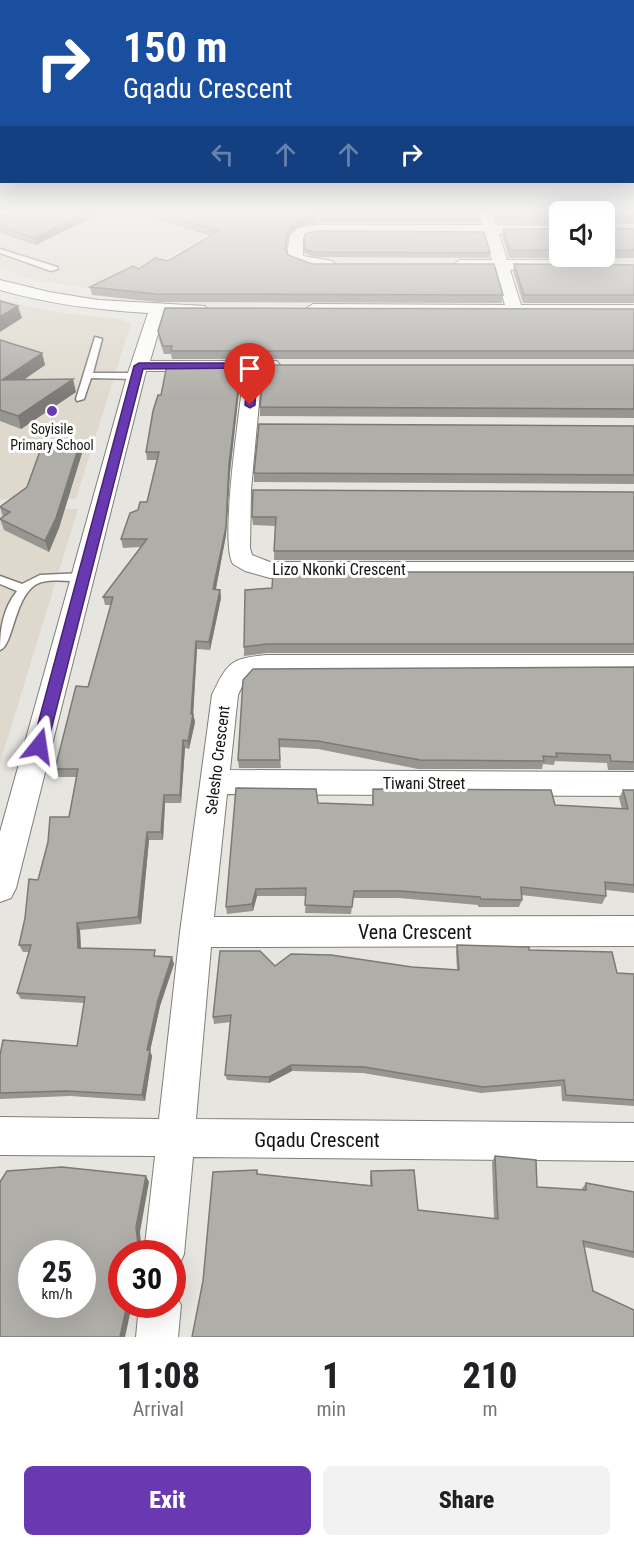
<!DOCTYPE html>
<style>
:root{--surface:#fff;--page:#f2f2f2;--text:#202124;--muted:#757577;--accent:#6939b1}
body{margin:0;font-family:"Roboto Condensed",sans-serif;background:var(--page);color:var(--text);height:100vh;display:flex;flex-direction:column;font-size:22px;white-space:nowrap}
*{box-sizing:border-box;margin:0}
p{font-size:20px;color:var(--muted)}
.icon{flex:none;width:33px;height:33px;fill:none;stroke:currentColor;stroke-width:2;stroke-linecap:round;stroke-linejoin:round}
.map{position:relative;height:1337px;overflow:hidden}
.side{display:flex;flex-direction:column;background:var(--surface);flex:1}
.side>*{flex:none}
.banner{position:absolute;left:0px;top:0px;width:634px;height:183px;box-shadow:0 6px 24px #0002;background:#1a4fa0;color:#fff;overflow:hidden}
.controls{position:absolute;left:549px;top:201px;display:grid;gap:12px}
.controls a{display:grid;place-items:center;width:66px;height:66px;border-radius:9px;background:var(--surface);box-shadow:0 6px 24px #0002;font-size:30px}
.speed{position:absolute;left:18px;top:1240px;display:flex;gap:12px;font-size:30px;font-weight:700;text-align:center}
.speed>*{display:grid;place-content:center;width:78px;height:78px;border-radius:50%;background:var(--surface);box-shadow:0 6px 24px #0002;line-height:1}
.speed small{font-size:15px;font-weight:400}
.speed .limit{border:9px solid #d22;background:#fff;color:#111}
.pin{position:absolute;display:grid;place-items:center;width:51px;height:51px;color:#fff;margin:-62px -26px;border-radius:50% 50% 50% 0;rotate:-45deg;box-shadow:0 0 6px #0007}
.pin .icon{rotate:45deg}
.me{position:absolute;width:66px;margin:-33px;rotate:15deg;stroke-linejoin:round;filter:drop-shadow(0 0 4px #0008)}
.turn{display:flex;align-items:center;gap:21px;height:126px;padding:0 24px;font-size:27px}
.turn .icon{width:78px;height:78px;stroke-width:2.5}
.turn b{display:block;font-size:42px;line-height:51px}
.lanes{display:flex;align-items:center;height:57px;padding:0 24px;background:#0003;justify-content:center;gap:30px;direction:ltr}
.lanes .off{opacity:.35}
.eta{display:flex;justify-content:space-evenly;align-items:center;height:102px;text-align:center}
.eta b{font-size:36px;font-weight:800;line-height:42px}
.primary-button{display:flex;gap:12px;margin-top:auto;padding:12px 24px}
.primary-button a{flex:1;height:69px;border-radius:9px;background:var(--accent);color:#fff;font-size:24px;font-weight:800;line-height:69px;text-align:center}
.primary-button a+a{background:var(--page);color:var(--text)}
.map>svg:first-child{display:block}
</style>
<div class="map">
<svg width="634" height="1337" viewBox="0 0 634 1337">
<rect width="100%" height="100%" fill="#e7e5e0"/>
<path fill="#dfd9cd" d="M 0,211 L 256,211 L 252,241 L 193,245 L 95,289 L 28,279 L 0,268 Z
M 0,299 L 27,306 L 70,314 L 114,318 L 131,323 L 76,499 L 0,499 Z
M 0,507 L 78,509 L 0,763 Z"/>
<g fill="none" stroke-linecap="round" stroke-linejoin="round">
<defs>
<path id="service" d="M 0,249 L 57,267 L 58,269 L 51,271 L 0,253 Z
M 95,337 L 102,339 L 93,373 L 136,373 L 140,376 L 136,379 L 91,378 L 84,399 L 77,401 L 76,399 Z
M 83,573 L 88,577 L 87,580 C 71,584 50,576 35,585 C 14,599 13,646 0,650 C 0,628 3,609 17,591 L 0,584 L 0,576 L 22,584 L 40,575 Z"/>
<path id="minor" d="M 478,211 L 492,211 L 496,225 L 560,226 L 560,234 L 499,234 L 507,260 L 549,260 L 557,265 L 549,270 L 510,270 L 521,305 L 634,305 L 634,315 L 313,314 L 305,309 L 313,304 L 505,305 L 495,270 L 460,270 L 452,265 L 460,260 L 492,260 L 485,234 L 316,233 L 307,235 L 303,238 L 303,256 L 332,261 L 335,264 L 332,267 C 323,270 296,269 290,261 C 286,257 289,243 289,237 L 298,228 L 316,225 L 482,225 Z
M 0,280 L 49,292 L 98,300 L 205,306 L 207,309 L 205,312 L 164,313 L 150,361 L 277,361 L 280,365 L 277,369 L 262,370 L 251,490 L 250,548 L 252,555 L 270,562 L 634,562 L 634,578 L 270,578 L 245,571 L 233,564 C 219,542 241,404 244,371 L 146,371 L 16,888 L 11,898 L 0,902 L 0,832 L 127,376 L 148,313 C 97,310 49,304 0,290 Z
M 267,655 L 634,655 L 634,673 L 253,675 L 243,684 L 238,695 L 230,770 L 634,772 L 634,796 L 227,794 L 214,917 L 634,916 L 634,946 L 211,947 L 196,1119 L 634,1123 L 634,1161 L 193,1157 L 184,1254 L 178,1268 L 172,1271 L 172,1254 L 144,1254 L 155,1156 L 0,1155 L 0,1117 L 159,1119 L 180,932 L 212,695 C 227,663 231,658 267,655 Z
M 172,1289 L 181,1305 L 178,1337 L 136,1337 L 139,1305 L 172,1305 Z"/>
</defs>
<use href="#service" stroke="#807e7a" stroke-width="3"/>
<use href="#minor" stroke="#807e7a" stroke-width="2"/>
<use href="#service" fill="#fff" fill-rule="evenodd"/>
<use href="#minor" fill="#fff" fill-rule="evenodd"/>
</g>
<path fill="#979691" d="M 105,211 L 36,245 L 0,233 L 0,216 Z
M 130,211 L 479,211 L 480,215 L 479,223 L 316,223 L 300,226 L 291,232 L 287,241 L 286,251 L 288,255 L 312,264 L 503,295 L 502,303 L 157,302 L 92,295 L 90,287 L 139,269 L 168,261 L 211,236 Z
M 493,211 L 634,211 L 634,224 L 604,224 L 604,212 L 560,212 L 560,224 L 498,223 Z
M 604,228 L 634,229 L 634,258 L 509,258 L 502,236 L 503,229 L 560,229 L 560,256 L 604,256 Z
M 305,234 L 490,253 L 489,258 L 314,257 L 304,253 Z
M 514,264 L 634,265 L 634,303 L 523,303 L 513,271 Z
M 634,309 L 634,359 L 172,359 L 171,354 L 164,354 L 159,339 L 158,331 Z
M 0,340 L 42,353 L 45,365 L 25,379 L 76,392 L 21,429 L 0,421 Z
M 634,365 L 634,418 L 260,416 L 260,407 Z
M 241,373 L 230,472 L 226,535 L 216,589 L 220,590 L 221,598 L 210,650 L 197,649 L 193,714 L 195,722 L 189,749 L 185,748 L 181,803 L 165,803 L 163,840 L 149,840 L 141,924 L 80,930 L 81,948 L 157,956 L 174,964 L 160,1006 L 150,1051 L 152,1056 L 145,1101 L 70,1096 L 0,1099 L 0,1055 L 77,1046 L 84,1003 L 21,999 L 17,993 L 29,952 L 23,952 L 19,945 L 38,880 L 69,817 L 76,777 L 58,777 L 55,769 L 88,687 L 111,605 L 105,605 L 103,597 L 141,547 L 123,548 L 121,539 L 138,510 L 147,502 L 157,460 L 147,460 L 146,452 L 161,395 Z
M 634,426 L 634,484 L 254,482 L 254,473 Z
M 82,453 L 59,528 L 49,552 L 4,530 L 0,519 L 3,517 L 0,507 Z
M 634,492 L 634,560 L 274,560 L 275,526 L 253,525 L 252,517 Z
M 634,572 L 634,653 L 267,653 L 244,656 L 244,647 Z
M 634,667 L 634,770 L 608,770 L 607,763 L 555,761 L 554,765 L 543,764 L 542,769 L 418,769 L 318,749 L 279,747 L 281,768 L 239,768 L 238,760 L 243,680 Z
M 373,789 L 555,805 L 622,809 L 619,798 L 623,790 L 634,790 L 634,893 L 606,890 L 606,896 L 602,904 L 521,895 L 522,900 L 519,907 L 478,907 L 478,905 L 399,898 L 353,898 L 351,914 L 305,913 L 306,896 L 257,896 L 253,911 L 227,914 L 226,907 L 318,803 L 372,805 Z
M 457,945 L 529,950 L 617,973 L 634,974 L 634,1106 L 562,1101 L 561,1086 L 481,1093 L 363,1073 L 292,1071 L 269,1083 L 227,1080 L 225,1075 L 231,1022 L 214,1024 L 213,1017 L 275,966 L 412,967 L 457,970 L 456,952 Z
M 495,1156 L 537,1187 L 581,1190 L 586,1183 L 634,1192 L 634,1258 L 584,1247 L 203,1281 L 257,1170 L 258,1174 L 370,1185 L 370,1177 L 371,1171 L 418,1210 L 494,1219 L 492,1162 Z"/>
<path fill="#7b7a76" d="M 89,211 L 105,211 L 36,245 L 34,238 Z
M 316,215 L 316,223 L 300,226 L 291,232 L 287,241 L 285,257 L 285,249 L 287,234 L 291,225 L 300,219 Z
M 18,306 L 22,318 L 0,332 L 0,317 Z
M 42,353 L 45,365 L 6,392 L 2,380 Z
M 241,365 L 241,373 L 230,472 L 226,535 L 214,598 L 213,589 Z
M 73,379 L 76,392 L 21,429 L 18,416 Z
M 80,443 L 82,453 L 59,528 L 49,552 L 45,541 Z
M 220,590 L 221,598 L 210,650 L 209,642 Z
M 196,641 L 197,649 L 193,717 L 193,714 L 195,722 L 189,749 L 188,741 L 191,714 Z
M 183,740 L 185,748 L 181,803 L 180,795 Z
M 164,795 L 165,803 L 163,840 L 161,832 Z
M 147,832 L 149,840 L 141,924 L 138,917 Z
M 256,889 L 257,896 L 253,911 L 252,904 Z
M 77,923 L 80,930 L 81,955 L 78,948 Z
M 172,957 L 174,964 L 160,1006 L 150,1051 L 152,1056 L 145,1101 L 142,1095 L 147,1050 L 158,1000 Z
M 291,1065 L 292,1071 L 269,1083 L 269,1077 Z
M 146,1176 L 149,1182 L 140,1232 L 142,1254 L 139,1254 L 136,1227 Z
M 127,1305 L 132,1305 L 125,1337 L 120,1337 Z"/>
<path fill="#b0aea9" stroke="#7b7a76" stroke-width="1.5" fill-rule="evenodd" d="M 11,211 L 89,211 L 34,238 L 0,226 L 0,216 Z
M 153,211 L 479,211 L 480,215 L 316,215 L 300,219 L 291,225 L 287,234 L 285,249 L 288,255 L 312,264 L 494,264 L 503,295 L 156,294 L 90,287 L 133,266 L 139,269 L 155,258 L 168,261 L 219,231 Z
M 497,211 L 634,211 L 634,216 L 606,216 L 604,218 L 604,212 L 560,212 L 560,216 L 499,215 Z
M 604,228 L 634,229 L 634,250 L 604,250 Z
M 503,229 L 560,229 L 560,250 L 510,250 Z
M 316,231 L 484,232 L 490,253 L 314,252 L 304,249 L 305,234 Z
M 514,264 L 634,265 L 634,295 L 524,295 Z
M 0,301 L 18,306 L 0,317 Z
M 165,308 L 634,309 L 634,351 L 171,351 L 172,346 L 163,346 L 158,331 Z
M 0,340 L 42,353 L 2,380 L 73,379 L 18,416 L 0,410 Z
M 167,365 L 241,365 L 229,464 L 226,527 L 213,589 L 220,590 L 209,642 L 196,641 L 191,714 L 193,714 L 188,741 L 183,740 L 180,795 L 164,795 L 161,832 L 147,832 L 138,917 L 77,923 L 78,948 L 155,950 L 154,956 L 172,957 L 158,1000 L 147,1050 L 150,1050 L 142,1095 L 66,1091 L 0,1093 L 0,1055 L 3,1040 L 77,1046 L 85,997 L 17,993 L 31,945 L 19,945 L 25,918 L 29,879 L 38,880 L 48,842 L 50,817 L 69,817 L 78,769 L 55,769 L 76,686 L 88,687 L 113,597 L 103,597 L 147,539 L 121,539 L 130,513 L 138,510 L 140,502 L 147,502 L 159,452 L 146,452 L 153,411 L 158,395 L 161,395 Z
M 264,365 L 634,365 L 634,409 L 260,407 Z
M 259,424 L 634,426 L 634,475 L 254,473 Z
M 43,443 L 80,443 L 56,518 L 45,541 L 0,519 L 10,512 L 0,507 L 27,487 Z
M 253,490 L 634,492 L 634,551 L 274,551 L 276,517 L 252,517 Z
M 273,572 L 634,572 L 634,644 L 266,644 L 244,647 L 245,590 L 272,588 Z
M 634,667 L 634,762 L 611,761 L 610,755 L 556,753 L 557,757 L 543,756 L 544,761 L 420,760 L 318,741 L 279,739 L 280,760 L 238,760 L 243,680 L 253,669 Z
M 236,788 L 316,789 L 318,803 L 373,805 L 373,789 L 551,790 L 555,805 L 628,809 L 623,790 L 634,790 L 634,885 L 605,882 L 606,896 L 521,887 L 522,900 L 481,899 L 480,897 L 400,891 L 354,891 L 352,907 L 305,905 L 306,888 L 256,889 L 252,904 L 226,907 Z
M 457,945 L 529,947 L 529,950 L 612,952 L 617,973 L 634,974 L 634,1100 L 566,1095 L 564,1080 L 483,1087 L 364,1067 L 291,1065 L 269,1077 L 225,1075 L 231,1015 L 213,1017 L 220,951 L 260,951 L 275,966 L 291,954 L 331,955 L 412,967 L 459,970 Z
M 495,1156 L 536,1160 L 537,1187 L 586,1190 L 586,1183 L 634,1192 L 634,1252 L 583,1241 L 593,1291 L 634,1310 L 634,1337 L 192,1337 L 203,1281 L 213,1172 L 257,1170 L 257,1174 L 372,1186 L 371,1171 L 414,1170 L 418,1210 L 498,1219 Z
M 62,1167 L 146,1176 L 136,1227 L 139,1254 L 122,1254 L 122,1305 L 127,1305 L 120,1337 L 0,1337 L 0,1182 L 7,1171 ZM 32,1254 L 82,1254 L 82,1305 L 32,1305 Z"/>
<linearGradient id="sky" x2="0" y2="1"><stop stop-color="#93a8ac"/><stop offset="0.53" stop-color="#f4f3f1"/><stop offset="1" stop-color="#f4f3f1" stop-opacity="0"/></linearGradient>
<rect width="634" height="398" fill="url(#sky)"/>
<path fill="#6939b1" stroke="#442573" stroke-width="1.5" d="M 139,363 L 257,363 L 255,405 L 250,408 L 245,405 L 249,368 L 143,369 L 47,746 L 44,750 L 34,750 L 32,746 L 134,366 Z"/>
<circle fill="#6939b1" stroke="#fff" stroke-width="2" cx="52" cy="411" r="6"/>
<g text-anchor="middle" stroke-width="6" stroke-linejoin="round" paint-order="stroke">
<g font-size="14" fill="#151413" stroke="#fff">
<text x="52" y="434">Soyisile<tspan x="52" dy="16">Primary School</tspan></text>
</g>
<g font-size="16" fill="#151413" stroke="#fff">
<text x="339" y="575">Lizo Nkonki Crescent</text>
<text transform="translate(217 760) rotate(-83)" y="6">Selesho Crescent</text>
<text x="424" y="789">Tiwani Street</text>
</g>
<g font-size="20" fill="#151413" stroke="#fff">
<text x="415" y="939">Vena Crescent</text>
<text x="317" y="1147">Gqadu Crescent</text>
</g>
</g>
</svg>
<div class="controls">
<a><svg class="icon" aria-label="sound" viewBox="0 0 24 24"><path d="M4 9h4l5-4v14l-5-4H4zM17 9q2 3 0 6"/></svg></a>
</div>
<div class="speed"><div>25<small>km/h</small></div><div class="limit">30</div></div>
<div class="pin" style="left:250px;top:405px;background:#d93025"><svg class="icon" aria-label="arrive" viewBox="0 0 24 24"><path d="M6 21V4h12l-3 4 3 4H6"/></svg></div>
<svg class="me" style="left:39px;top:746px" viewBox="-20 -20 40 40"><path d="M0-17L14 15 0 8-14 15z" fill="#6939b1" stroke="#fff" stroke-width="4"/></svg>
<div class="banner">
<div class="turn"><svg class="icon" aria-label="right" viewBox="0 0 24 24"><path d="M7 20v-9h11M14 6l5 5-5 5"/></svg><div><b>150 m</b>Gqadu Crescent</div></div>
<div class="lanes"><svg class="icon off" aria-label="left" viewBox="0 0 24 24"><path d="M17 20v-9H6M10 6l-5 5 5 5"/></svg><svg class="icon off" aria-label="ahead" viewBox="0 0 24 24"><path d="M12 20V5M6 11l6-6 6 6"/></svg><svg class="icon off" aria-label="ahead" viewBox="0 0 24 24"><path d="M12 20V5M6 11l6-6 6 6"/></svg><svg class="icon" aria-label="right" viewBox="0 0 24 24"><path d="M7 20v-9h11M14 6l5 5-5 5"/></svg></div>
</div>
</div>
<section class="side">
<div class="eta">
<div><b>11:08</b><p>Arrival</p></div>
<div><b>1</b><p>min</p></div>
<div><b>210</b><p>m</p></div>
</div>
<div class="primary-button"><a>Exit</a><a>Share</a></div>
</section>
